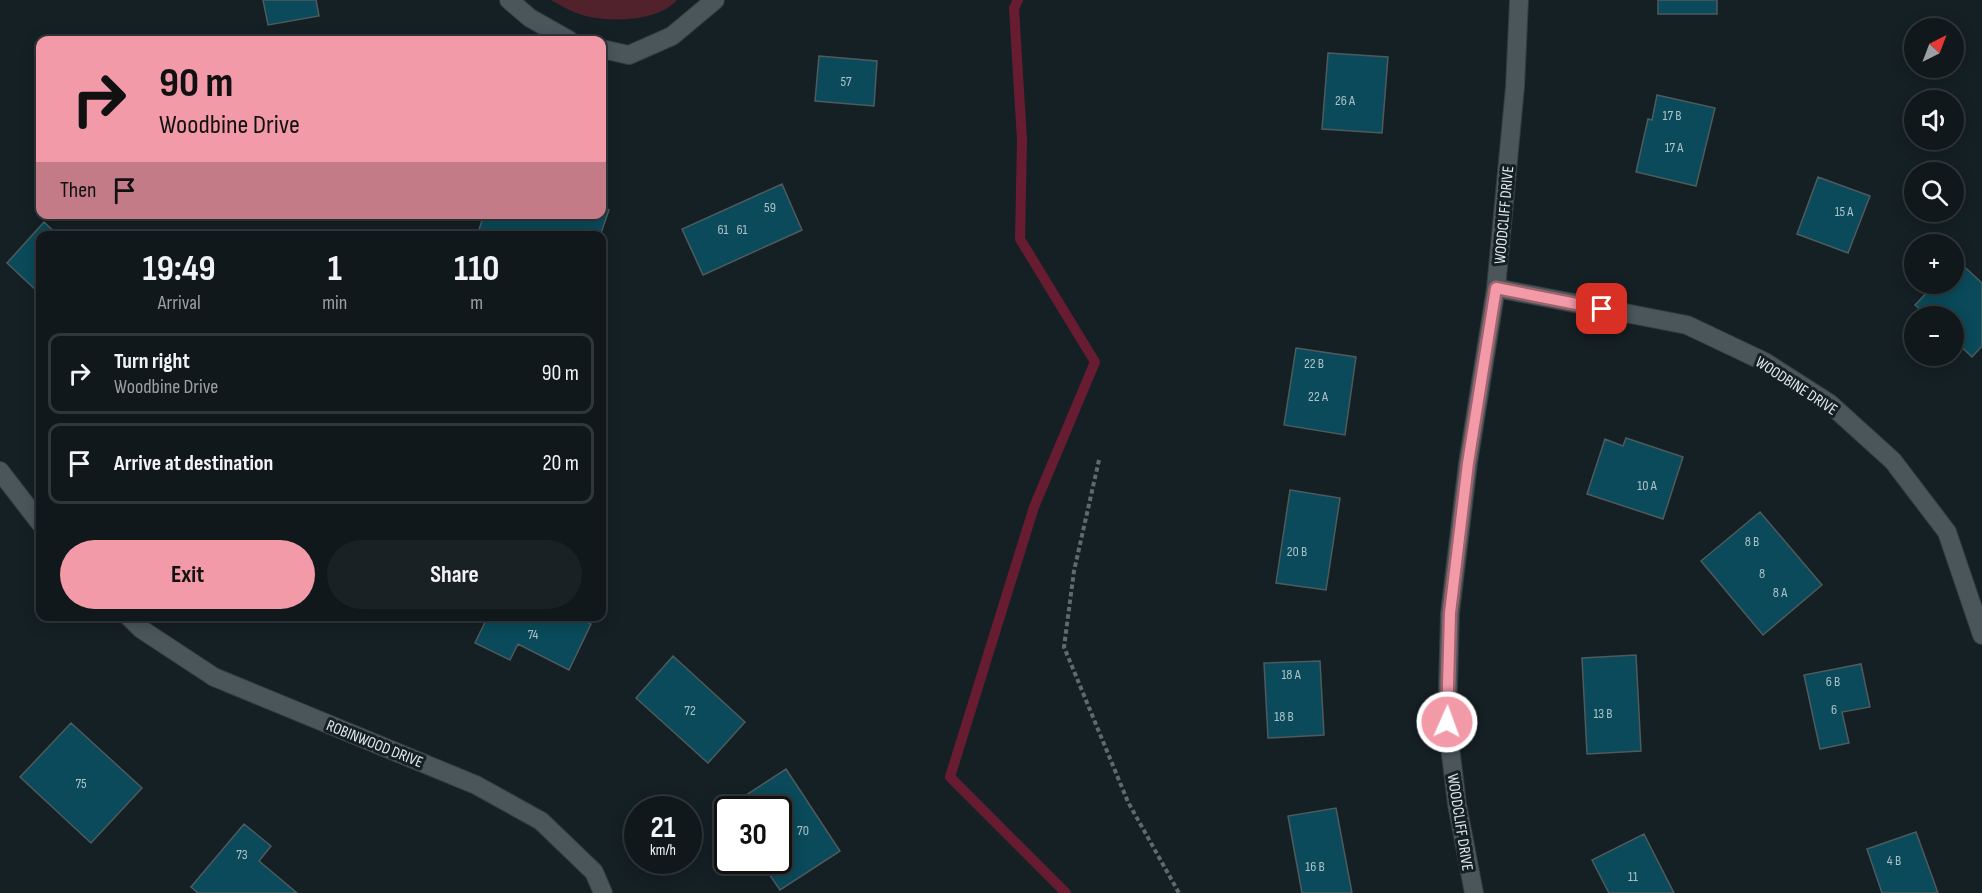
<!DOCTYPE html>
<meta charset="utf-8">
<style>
:root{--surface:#10181b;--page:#192124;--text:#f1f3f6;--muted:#9ca0a3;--line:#30373a;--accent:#f39aa9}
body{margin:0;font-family:"Sofia Sans Condensed",sans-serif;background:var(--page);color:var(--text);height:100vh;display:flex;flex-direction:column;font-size:22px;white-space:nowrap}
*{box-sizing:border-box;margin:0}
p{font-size:20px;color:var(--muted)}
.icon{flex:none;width:33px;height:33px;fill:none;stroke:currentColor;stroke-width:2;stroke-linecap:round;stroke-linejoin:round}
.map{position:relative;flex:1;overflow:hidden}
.details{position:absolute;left:36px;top:231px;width:570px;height:390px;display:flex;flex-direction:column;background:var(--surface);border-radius:12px;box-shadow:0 3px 15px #0003,0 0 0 2px var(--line)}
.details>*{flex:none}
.banner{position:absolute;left:36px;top:36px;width:570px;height:183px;border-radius:12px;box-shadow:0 3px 15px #0003,0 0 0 2px var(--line);background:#f39aa9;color:#111;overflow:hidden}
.needle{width:39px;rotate:42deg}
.tools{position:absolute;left:1904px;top:18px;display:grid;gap:12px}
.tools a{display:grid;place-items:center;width:60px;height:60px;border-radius:50%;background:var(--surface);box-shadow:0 3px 15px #0003,0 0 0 2px var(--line);font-size:30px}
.speed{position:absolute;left:624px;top:796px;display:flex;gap:12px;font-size:30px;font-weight:700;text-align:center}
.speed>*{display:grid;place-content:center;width:78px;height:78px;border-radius:50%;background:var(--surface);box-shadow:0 3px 15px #0003,0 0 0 2px var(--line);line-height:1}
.speed small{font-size:15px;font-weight:400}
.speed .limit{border:3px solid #111;border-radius:9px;background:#fff;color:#111}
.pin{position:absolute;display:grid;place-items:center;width:51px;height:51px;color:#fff;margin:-26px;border-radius:12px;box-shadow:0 3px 9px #0006}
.me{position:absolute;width:66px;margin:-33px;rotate:2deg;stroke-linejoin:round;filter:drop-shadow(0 0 4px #0008)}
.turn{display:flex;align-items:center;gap:21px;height:126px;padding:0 24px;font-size:27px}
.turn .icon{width:78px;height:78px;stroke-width:2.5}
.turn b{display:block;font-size:42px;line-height:51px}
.then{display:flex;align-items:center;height:57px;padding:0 24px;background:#0003;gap:12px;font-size:22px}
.eta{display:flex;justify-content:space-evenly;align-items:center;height:102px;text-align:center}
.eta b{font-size:36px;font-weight:700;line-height:42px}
.button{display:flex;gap:12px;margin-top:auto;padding:12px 24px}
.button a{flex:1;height:69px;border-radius:36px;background:var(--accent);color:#111;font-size:24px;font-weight:700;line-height:69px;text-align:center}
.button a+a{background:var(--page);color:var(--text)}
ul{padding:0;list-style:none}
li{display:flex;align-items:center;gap:18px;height:81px;margin:0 12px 9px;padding:0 12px;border:3px solid var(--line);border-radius:12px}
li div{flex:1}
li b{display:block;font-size:22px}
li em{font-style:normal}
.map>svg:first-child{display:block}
</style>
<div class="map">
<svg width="1982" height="893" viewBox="0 0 1982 893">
<rect width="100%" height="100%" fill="#152024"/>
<path fill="#51222c" d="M 551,0 L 677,0 C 657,22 612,22 586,16 C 574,13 561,6 551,0 Z"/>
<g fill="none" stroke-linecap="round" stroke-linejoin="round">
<path stroke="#681c31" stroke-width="10" d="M 1018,0 L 1014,8 L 1022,140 L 1020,239 L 1095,362 L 1034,507 L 950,777 L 1066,893"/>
</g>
<path fill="#0a4a5a" stroke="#4e5a5e" stroke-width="1.5" d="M 263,0 L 316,0 L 319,16 L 268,25 Z
M 1658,0 L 1717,0 L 1717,14 L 1658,14 Z
M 1328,53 L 1388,57 L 1382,133 L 1322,129 Z
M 819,56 L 877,61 L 874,106 L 815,101 Z
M 1657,95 L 1715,108 L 1696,186 L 1636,172 L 1648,119 L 1652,120 Z
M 1818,177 L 1870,196 L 1848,253 L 1797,234 Z
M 782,184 L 802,230 L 703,275 L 682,229 Z
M 602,207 L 609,210 L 600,236 L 477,236 L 484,214 L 602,214 Z
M 44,222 L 59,236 L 40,236 L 40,294 L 7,263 Z
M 1957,260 L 1982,283 L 1982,346 L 1972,357 L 1953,339 L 1953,316 L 1928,316 L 1915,305 L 1935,284 L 1953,284 L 1953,264 Z
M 1296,348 L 1356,357 L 1345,435 L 1284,425 Z
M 1626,438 L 1683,457 L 1663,519 L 1587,494 L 1605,439 L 1623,446 Z
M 1290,490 L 1340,498 L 1326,590 L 1276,583 Z
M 1760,512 L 1822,585 L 1763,635 L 1701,561 Z
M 488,616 L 575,616 L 591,624 L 569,670 L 518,644 L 510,660 L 475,643 Z
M 1636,655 L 1641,751 L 1587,754 L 1582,658 Z
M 673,656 L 745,722 L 708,763 L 636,698 Z
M 1320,661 L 1324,735 L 1268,738 L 1264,663 Z
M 1861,664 L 1870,707 L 1842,712 L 1849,743 L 1820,749 L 1804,675 Z
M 71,723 L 142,788 L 91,843 L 20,777 Z
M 786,769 L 840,851 L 780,890 L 760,861 L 778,861 L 778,810 L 747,810 L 740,799 Z
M 1336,808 L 1352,893 L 1302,893 L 1288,816 Z
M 244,824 L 271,846 L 259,861 L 297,893 L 198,893 L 191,887 Z
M 1916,832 L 1938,893 L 1882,893 L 1867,849 Z
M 1644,834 L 1674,893 L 1609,893 L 1592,860 Z"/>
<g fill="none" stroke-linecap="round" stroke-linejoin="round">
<defs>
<path id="minor" d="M 509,0 L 530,18 L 569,40
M 602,49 L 629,55 L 672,36 L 715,0
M 1496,288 L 1687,325 L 1765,362 L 1829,403 L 1893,461 L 1947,532 L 1982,635
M 0,471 L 40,523
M 128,616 L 141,629 L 214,677 L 476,785 L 541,821 L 594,872 L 603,893
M 1474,893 L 1457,804 L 1447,722 L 1450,613 L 1468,463 L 1496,288 L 1515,87 L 1519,0"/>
</defs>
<use href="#minor" stroke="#343b3e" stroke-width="20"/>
<path stroke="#606a6d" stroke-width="4" stroke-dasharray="4.5 3" stroke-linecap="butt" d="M 1099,460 L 1074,571 L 1064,647 L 1128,802 L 1179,893"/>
<use href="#minor" stroke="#4a565a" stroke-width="18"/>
</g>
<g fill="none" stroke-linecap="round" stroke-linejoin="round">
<defs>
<path id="route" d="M 1447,722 L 1450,613 L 1468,463 L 1496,288 L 1602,309"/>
</defs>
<use href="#route" stroke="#9e646e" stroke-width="15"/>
<use href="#route" stroke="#f39aa9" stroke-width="10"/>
</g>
<g text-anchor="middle" stroke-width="6" stroke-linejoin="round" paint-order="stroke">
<g font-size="14" fill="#acc2c8">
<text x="846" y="86">57</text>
<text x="1345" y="105">26 A</text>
<text x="1672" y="120">17 B</text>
<text x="1674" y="152">17 A</text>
<text x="770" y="212">59</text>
<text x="1844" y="216">15 A</text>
<text x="723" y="234">61</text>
<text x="742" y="234">61</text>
<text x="1314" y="368">22 B</text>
<text x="1318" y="401">22 A</text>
<text x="1647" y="490">10 A</text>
<text x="1752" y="546">8 B</text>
<text x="1297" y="556">20 B</text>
<text x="1762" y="578">8</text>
<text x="1780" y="597">8 A</text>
<text x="533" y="639">74</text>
<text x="1291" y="679">18 A</text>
<text x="1833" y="686">6 B</text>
<text x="1834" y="714">6</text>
<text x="690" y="715">72</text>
<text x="1603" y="718">13 B</text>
<text x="1284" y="721">18 B</text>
<text x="81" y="788">75</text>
<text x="803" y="835">70</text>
<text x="242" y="859">73</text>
<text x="1894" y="865">4 B</text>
<text x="1315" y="871">16 B</text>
<text x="1633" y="881">11</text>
</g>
<g font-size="16" fill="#e2eaec" stroke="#152024">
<text transform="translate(1503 215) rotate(-85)" y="6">WOODCLIFF DRIVE</text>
<text transform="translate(1797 385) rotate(33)" y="6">WOODBINE DRIVE</text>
<text transform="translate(375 743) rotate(22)" y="6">ROBINWOOD DRIVE</text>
<text transform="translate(1461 822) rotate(81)" y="6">WOODCLIFF DRIVE</text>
</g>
</g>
</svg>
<div class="tools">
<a><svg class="needle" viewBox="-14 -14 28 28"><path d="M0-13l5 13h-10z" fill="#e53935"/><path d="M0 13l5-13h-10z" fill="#9ca0a3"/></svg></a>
<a><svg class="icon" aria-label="sound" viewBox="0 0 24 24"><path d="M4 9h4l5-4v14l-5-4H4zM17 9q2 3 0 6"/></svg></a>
<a><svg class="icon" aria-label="search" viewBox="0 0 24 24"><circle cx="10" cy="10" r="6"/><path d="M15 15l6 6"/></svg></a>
<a>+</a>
<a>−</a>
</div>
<div class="speed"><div>21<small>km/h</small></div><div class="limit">30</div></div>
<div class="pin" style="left:1602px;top:309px;background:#d93025"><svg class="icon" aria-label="arrive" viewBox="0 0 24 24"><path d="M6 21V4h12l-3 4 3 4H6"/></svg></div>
<svg class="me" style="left:1447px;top:722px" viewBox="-20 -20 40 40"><circle r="17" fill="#f39aa9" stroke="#fff" stroke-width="3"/><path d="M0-11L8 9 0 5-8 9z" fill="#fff"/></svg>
<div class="banner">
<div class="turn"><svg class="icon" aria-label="right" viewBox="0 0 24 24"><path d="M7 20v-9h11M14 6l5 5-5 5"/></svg><div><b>90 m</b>Woodbine Drive</div></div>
<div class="then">Then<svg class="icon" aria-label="arrive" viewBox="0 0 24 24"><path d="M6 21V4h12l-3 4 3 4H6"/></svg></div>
</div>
<section class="details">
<div class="eta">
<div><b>19:49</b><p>Arrival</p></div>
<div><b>1</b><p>min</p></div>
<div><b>110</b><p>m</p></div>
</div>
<ul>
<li><svg class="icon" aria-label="right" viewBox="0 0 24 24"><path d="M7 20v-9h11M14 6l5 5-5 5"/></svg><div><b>Turn right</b><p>Woodbine Drive</p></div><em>90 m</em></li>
<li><svg class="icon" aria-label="arrive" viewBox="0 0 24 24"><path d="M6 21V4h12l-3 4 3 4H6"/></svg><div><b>Arrive at destination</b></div><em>20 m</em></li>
</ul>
<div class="button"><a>Exit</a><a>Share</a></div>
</section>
</div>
